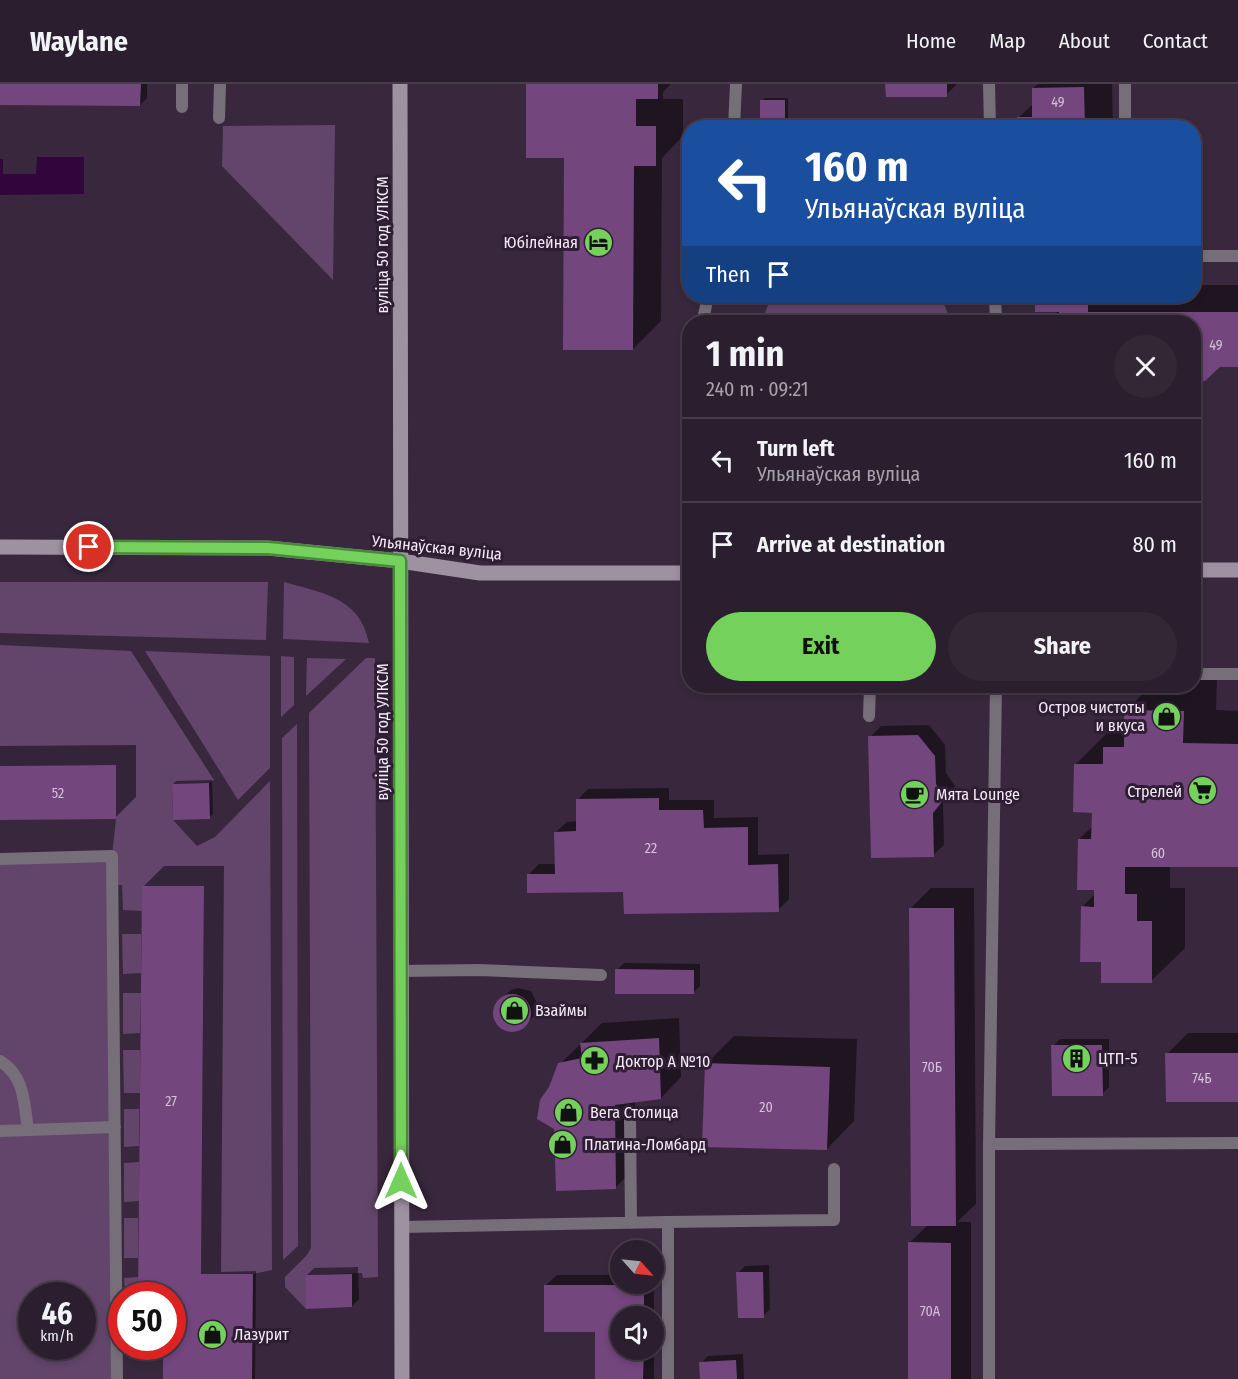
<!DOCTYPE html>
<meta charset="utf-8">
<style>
:root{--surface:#2b1e2e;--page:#332736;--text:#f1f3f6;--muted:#a6a2aa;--line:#473c4a;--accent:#74d25c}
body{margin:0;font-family:"Fira Sans Condensed",sans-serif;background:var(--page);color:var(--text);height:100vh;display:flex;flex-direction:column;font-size:22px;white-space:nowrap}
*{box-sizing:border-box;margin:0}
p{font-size:20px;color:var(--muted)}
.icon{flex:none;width:33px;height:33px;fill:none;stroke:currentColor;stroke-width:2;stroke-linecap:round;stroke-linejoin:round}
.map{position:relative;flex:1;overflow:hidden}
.drawer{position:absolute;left:682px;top:231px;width:519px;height:378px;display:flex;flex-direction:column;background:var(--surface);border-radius:24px;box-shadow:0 3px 9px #0003,0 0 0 2px var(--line)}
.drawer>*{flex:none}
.banner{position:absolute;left:682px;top:36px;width:519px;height:183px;border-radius:24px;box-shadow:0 3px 9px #0003,0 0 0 2px var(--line);background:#1a4fa0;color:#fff;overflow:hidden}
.needle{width:39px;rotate:117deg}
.tools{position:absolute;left:610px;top:1156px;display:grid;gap:12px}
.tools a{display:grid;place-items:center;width:54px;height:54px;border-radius:50%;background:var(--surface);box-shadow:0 3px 9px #0003,0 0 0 2px var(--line);font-size:30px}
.speed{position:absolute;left:18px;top:1198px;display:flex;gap:12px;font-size:30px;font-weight:700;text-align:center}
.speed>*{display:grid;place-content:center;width:78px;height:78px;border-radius:50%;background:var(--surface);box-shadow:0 3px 9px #0003,0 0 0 2px var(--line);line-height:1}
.speed small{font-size:15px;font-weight:400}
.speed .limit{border:9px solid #d22;background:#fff;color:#111}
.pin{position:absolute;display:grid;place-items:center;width:51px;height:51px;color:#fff;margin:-26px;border:3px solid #fff;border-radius:50%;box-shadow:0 2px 6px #0007}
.me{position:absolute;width:66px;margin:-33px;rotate:0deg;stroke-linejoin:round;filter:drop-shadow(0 0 4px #0008)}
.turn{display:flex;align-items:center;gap:21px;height:126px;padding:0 24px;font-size:27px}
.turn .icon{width:78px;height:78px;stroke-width:2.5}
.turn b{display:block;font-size:42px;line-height:51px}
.then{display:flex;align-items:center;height:57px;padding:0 24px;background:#0003;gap:12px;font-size:22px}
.round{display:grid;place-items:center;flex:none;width:63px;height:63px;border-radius:32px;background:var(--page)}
.summary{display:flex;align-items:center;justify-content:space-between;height:102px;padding:0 24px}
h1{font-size:36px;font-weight:700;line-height:45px}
.cta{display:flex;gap:12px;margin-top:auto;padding:12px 24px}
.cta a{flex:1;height:69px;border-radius:36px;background:var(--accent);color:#111;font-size:24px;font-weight:700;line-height:69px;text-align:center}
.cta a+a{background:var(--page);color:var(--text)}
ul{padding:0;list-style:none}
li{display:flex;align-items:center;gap:18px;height:84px;padding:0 24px;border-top:2px solid var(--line)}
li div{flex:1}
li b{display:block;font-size:22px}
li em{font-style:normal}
header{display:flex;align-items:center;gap:36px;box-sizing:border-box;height:84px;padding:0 30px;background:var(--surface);border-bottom:2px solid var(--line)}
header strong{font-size:28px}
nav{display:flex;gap:33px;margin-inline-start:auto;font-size:21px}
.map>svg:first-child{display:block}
</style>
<header>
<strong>Waylane</strong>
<nav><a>Home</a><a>Map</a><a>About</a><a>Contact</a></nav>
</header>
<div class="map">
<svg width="1238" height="1295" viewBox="0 0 1238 1295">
<rect width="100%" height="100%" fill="#39283d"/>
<path fill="#63456b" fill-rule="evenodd" d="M 335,41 L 333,196 L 222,82 L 223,42 Z
M 771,212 L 941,212 L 951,238 L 762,238 Z
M 0,498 L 268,498 L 266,556 L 0,549 Z
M 284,498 C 322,509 360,513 369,559 L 283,555 Z
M 0,561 L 131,567 L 214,696 L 209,699 L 172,700 L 173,736 L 197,762 L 215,753 L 270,697 L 272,1186 L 253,1190 L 201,1190 L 204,803 L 142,802 L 142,827 L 123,826 L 122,801 L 113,801 L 117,1295 L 0,1295 L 0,775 L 112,772 L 116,735 L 116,681 L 0,682 ZM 32,1212 L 82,1212 L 82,1263 L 32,1263 Z
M 145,567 L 270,572 L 270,684 L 238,716 Z
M 281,572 L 294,573 L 294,621 L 281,633 Z
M 307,574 L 346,575 L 306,612 Z
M 366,574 L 375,574 L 378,1193 L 363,1194 L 362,1189 L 306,1191 L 306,1225 L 285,1203 L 285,1193 L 307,1171 L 311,1164 L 309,629 Z
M 297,640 L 298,1162 L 283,1176 L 282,654 Z
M 122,850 L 141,850 L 141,889 L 123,890 Z
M 123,909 L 141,909 L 140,949 L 123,950 Z
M 140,966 L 140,1009 L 124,1009 L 123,966 Z
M 124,1025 L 139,1025 L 139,1062 L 124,1063 Z
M 139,1078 L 139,1117 L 124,1118 L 124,1079 Z
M 124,1134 L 138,1134 L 138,1174 L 124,1174 Z
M 138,1193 L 138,1212 L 125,1212 L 124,1194 Z"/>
<path fill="#32053c" d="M 37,73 L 84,73 L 84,110 L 0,111 L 0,75 L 3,75 L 3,90 L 36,90 Z"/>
<path fill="#0007" d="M 0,0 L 147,0 L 147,14 L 140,21 L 0,19 Z
M 528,0 L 671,0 L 663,8 L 663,15 L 683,15 L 683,52 L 662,74 L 661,237 L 633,265 L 565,73 Z
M 887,0 L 957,0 L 946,11 Z
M 1038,0 L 1112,0 L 1113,44 L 1018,44 L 1018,34 L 1034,19 L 1033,4 Z
M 765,14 L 788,14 L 788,44 L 761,44 L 762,17 Z
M 1194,201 L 1238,201 L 1238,281 L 1219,281 L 1194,296 L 1194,238 L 1047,238 L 1059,226 L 1037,226 L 1036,212 L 1194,212 Z
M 1194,594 L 1217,594 L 1216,626 L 1238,627 L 1238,782 L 1170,782 L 1170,804 L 1185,804 L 1185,864 L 1151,897 L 1103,877 L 1082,823 L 1096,809 L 1079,755 L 1093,742 L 1093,727 L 1076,680 L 1109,647 L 1121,647 L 1125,643 L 1125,627 L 1151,602 L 1194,602 Z
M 929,641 L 945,661 L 946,689 L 955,702 L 943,717 L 944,761 L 933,771 L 870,653 L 881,642 Z
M 136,661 L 136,713 L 115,734 L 0,735 L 0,662 Z
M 212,696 L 213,730 L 210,733 L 173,700 L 176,697 Z
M 669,704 L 669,716 L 714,716 L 714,734 L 758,733 L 758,771 L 789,770 L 789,815 L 778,826 L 625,806 L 528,791 L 539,780 L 556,780 L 556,748 L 567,738 L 578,737 L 577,716 L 588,705 Z
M 164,782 L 224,782 L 221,1188 L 256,1187 L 255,1295 L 164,1295 L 164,1263 L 172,1263 L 172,1212 L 139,1212 L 143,803 Z
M 931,804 L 974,804 L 976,1120 L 957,1138 L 971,1138 L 971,1295 L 909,1295 L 909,1159 L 928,1141 L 910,825 Z
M 624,879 L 700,880 L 700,902 L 693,909 L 617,886 Z
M 518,904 L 531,907 L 537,919 L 534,932 L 521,944 L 514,946 L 501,943 L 495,931 L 498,918 L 511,906 Z
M 679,934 L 681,993 L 661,1014 L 635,1017 L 636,1083 L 615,1104 L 555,1044 L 551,1004 L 560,980 L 602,939 Z
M 1188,949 L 1238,949 L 1238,1017 L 1167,970 Z
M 734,952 L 857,955 L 854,1037 L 827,1065 L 706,980 Z
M 1060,955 L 1109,955 L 1109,1003 L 1102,1010 L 1053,962 Z
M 769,1181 L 770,1225 L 763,1232 L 738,1189 L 745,1182 Z
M 358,1183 L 359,1215 L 352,1222 L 307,1191 L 314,1184 Z
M 557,1191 L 621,1191 L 621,1200 L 654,1200 L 654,1191 L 654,1233 L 621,1233 L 621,1266 L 654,1266 L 654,1295 L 597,1295 L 596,1246 L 546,1201 Z
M 743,1270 L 744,1295 L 701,1295 L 701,1279 L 708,1272 Z"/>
<path fill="#73467e" d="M 0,0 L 141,0 L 140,22 L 0,21 Z
M 526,0 L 658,0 L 658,15 L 636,15 L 636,42 L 656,42 L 656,82 L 634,82 L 633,266 L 563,266 L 564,74 L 526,74 Z
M 885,0 L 947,0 L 947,13 L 886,13 Z
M 1084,3 L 1085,44 L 1017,44 L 1017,33 L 1032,33 L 1032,4 Z
M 760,16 L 785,16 L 785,44 L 760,44 Z
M 1035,212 L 1088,212 L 1088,228 L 1238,228 L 1238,283 L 1220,283 L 1205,297 L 1194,297 L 1194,238 L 1059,238 L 1059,228 L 1035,228 Z
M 1124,626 L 1184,627 L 1183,659 L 1238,660 L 1238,783 L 1125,783 L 1125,810 L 1137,810 L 1137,837 L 1152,837 L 1152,899 L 1101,899 L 1101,878 L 1080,878 L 1081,822 L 1094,823 L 1094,806 L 1077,806 L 1078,755 L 1091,755 L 1092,729 L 1073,728 L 1074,680 L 1103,680 L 1103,663 L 1124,663 Z
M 918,651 L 935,672 L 936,700 L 945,714 L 933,729 L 934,773 L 871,774 L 868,652 Z
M 116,681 L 116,735 L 0,736 L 0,682 Z
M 209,699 L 210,735 L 173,736 L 172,700 Z
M 659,714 L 659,726 L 703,726 L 704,744 L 748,743 L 748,781 L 778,780 L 779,828 L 624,830 L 623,808 L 527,809 L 527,790 L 555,790 L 554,748 L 576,747 L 576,715 Z
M 142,802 L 204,802 L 201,1190 L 253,1190 L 252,1295 L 163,1295 L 163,1263 L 172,1263 L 172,1212 L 138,1212 Z
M 909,824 L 954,824 L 956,1142 L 911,1142 Z
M 615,885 L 694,886 L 694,910 L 615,910 Z
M493 929a19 19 0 1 1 38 0a19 19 0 1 1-38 0Z
M 659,954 L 661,1015 L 615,1021 L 616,1105 L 556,1107 L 554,1045 L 537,1035 L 540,1016 L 549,1003 L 558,979 L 582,974 L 580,959 Z
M 1051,961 L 1102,961 L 1103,1012 L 1052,1012 Z
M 1165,969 L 1238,969 L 1238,1018 L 1166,1018 Z
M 705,979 L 830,983 L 827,1066 L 702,1063 Z
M 908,1158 L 951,1159 L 951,1295 L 908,1295 Z
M 736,1188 L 763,1188 L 764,1234 L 738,1234 Z
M 352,1190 L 352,1223 L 306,1225 L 306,1191 Z
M 544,1201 L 644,1201 L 644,1233 L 621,1233 L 621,1266 L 644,1266 L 643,1295 L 595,1295 L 595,1248 L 544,1248 Z
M 736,1276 L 737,1295 L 700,1295 L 699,1278 Z"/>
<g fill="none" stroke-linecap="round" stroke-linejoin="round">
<path stroke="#766e79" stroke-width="12" d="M 989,0 L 990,44
M 1125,0 L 1125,44
M 182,23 L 182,0
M 219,34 L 220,0
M 734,44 L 736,0
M 1194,172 L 1238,172
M 995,212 L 996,238
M 703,236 L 708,212
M 1194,590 L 1238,590
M 869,632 L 870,602
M 0,775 L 112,772 L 117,1295
M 400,887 L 479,886 L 601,891
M 0,977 C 25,992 24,1020 28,1046
M 630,1034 L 631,1139
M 0,1047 L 115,1043
M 989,1060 L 1238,1059
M 668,1138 L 834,1136 L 834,1085
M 401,1143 L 668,1138 L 668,1295
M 989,1295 L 989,1060 L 996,602"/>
<path stroke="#9e91a2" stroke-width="15" d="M 400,0 L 402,1295
M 0,463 L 268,464 L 400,477 L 480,489 L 690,489
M 1194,486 L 1238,486"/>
</g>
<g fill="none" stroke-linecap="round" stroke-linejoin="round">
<defs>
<path id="route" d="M 89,463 L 268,464 L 400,477 L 401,1097"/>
</defs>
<use href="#route" stroke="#4b883c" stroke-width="15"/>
<use href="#route" stroke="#74d25c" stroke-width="10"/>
</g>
<defs>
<symbol id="hotel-disc" viewBox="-11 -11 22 22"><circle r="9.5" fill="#74d25c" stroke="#2f1e33"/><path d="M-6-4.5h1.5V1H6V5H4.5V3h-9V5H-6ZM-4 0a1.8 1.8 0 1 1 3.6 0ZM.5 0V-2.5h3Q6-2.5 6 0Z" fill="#111"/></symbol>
<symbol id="shop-disc" viewBox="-11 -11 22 22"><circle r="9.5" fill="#74d25c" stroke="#2f1e33"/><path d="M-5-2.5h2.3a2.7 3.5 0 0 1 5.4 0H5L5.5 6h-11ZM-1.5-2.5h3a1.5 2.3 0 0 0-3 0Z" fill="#111"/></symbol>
<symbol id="supermarket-disc" viewBox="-11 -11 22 22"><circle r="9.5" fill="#74d25c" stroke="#2f1e33"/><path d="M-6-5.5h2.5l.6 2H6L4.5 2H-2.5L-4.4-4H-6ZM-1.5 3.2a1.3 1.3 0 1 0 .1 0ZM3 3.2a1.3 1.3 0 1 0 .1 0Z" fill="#111"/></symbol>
<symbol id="cafe-disc" viewBox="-11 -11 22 22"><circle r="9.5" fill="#74d25c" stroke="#2f1e33"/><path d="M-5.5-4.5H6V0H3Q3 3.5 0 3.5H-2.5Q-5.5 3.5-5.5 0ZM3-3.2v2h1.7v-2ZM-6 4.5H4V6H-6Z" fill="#111"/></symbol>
<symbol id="building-disc" viewBox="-11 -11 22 22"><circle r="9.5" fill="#74d25c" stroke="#2f1e33"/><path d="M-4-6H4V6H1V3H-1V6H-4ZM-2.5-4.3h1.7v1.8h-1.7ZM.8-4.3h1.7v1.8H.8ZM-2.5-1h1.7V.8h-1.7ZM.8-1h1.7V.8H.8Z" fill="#111"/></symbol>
<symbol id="pharmacy-disc" viewBox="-11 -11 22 22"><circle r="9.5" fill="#74d25c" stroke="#2f1e33"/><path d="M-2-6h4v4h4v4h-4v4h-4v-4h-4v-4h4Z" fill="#111"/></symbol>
</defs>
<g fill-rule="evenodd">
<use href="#hotel-disc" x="582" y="142" width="33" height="33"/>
<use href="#shop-disc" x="1150" y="616" width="33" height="33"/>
<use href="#supermarket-disc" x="1186" y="690" width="33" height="33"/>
<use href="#cafe-disc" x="898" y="694" width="33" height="33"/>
<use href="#shop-disc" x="498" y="910" width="33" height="33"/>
<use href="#building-disc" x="1060" y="958" width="33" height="33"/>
<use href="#pharmacy-disc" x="578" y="960" width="33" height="33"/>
<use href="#shop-disc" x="552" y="1012" width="33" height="33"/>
<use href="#shop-disc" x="546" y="1044" width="33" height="33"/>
<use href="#shop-disc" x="196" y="1234" width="33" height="33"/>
</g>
<g text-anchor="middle" stroke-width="6" stroke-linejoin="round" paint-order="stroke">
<g font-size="14" fill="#d4c0d8">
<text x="1058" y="23">49</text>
<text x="1216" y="266">49</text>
<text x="58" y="714">52</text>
<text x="651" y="769">22</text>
<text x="1158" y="774">60</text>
<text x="932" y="988">70Б</text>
<text x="1202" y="999">74Б</text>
<text x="171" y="1022">27</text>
<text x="766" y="1028">20</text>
<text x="930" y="1232">70А</text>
</g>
<g font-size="16" fill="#f4e9f6" stroke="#2f1e33" text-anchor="start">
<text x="578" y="164" text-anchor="end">Юбілейная</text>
<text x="1145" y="629" text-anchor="end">Остров чистоты<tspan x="1145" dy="18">и вкуса</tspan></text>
<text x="1182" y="713" text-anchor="end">Стрелей</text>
<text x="936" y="716">Мята Lounge</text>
<text x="535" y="932">Взаймы</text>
<text x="1098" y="980">ЦТП-5</text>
<text x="616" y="983">Доктор А №10</text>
<text x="590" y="1034">Вега Столица</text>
<text x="584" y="1066">Платина-Ломбард</text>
<text x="234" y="1256">Лазурит</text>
</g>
<g font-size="16" fill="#f4e9f6" stroke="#2f1e33">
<text transform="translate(382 161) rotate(-90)" y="6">вуліца 50 год УЛКСМ</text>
<text transform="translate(437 463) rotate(6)" y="6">Ульянаўская вуліца</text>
<text transform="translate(382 648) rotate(-90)" y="6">вуліца 50 год УЛКСМ</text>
</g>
</g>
</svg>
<div class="tools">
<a><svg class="needle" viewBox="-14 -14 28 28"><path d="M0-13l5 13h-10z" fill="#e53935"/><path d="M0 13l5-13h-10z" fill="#a6a2aa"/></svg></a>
<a><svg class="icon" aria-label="sound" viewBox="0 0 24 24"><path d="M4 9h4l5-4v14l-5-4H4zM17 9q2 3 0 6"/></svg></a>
</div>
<div class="speed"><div>46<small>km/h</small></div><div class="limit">50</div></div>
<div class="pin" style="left:89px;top:463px;background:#d93025"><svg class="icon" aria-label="arrive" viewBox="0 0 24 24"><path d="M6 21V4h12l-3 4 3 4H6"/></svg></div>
<svg class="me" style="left:401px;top:1097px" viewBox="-20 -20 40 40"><path d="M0-17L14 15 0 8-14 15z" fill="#74d25c" stroke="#fff" stroke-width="4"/></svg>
<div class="banner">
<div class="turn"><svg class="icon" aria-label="left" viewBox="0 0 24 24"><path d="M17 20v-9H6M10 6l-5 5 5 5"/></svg><div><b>160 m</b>Ульянаўская вуліца</div></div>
<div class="then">Then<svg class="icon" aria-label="arrive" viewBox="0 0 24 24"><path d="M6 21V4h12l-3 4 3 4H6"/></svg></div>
</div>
<section class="drawer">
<div class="summary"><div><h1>1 min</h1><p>240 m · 09:21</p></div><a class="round"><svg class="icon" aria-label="close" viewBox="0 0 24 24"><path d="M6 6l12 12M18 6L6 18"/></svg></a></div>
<ul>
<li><svg class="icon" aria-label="left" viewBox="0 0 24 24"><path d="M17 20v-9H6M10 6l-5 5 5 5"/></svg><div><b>Turn left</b><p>Ульянаўская вуліца</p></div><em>160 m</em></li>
<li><svg class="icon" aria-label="arrive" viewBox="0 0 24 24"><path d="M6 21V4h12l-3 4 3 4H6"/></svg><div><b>Arrive at destination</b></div><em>80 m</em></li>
</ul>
<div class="cta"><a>Exit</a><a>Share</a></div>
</section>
</div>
